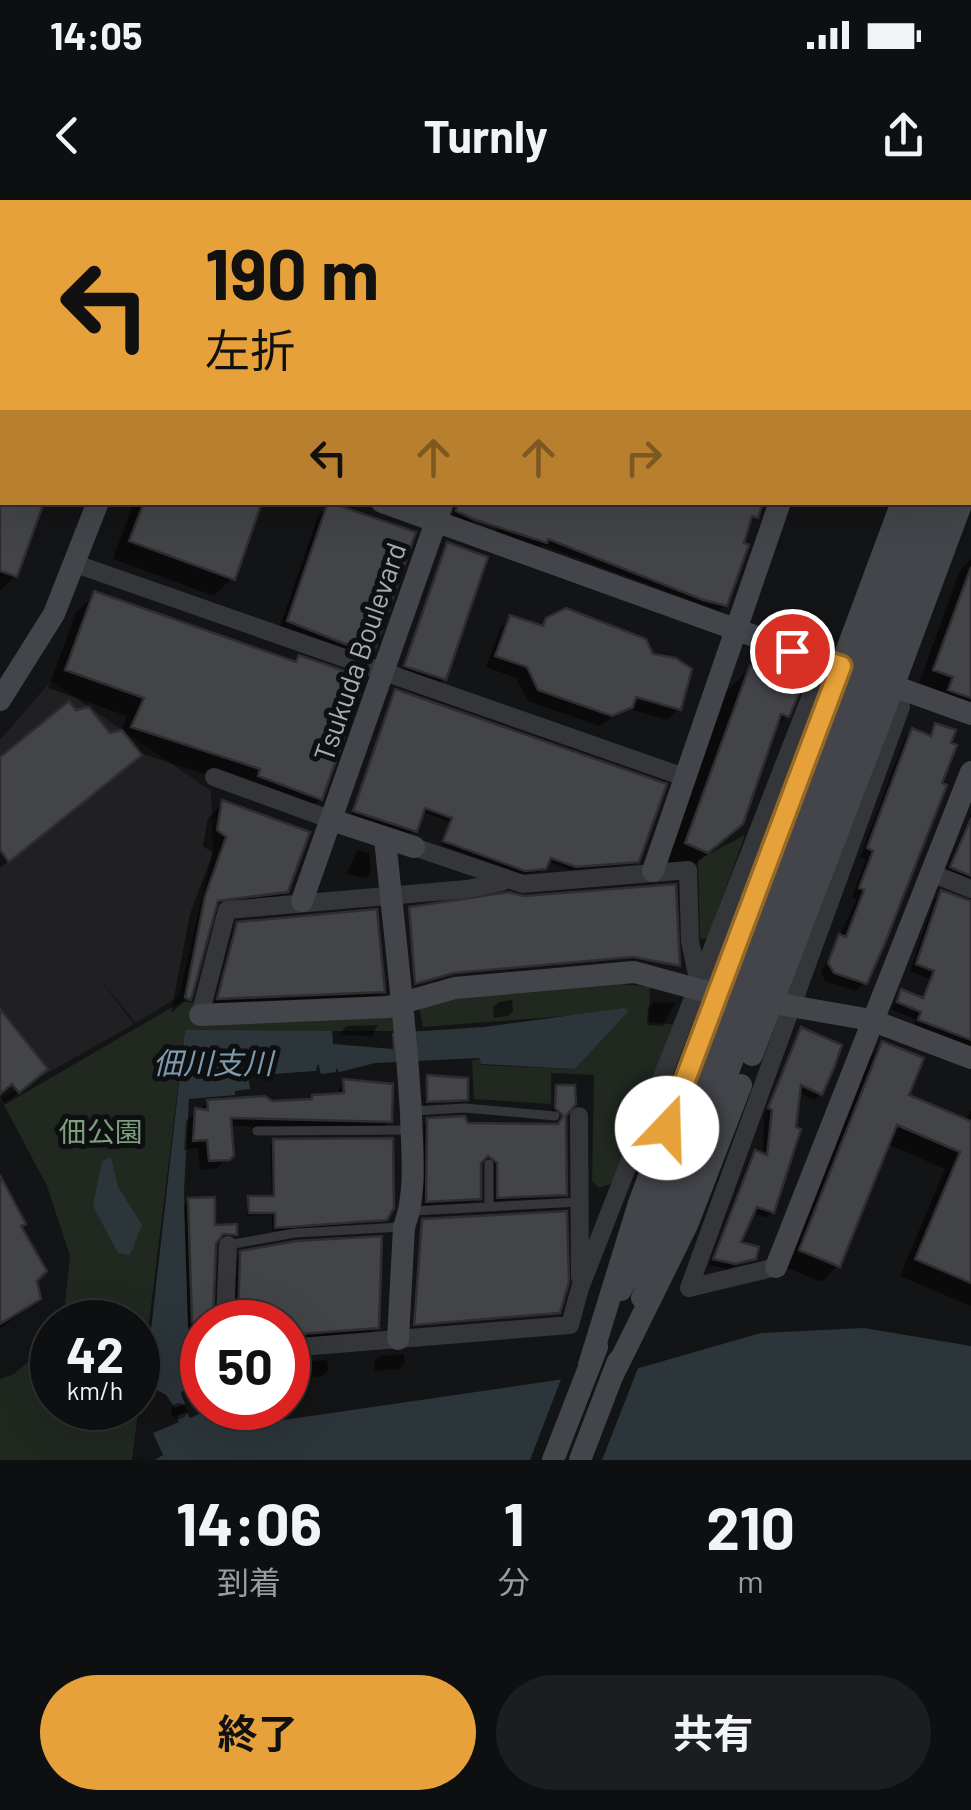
<!DOCTYPE html>
<html lang="ja">
<meta charset="utf-8">
<style>
:root{--surface:#0e0f10;--page:#1c1d1e;--text:#f1f3f6;--muted:#9b9c9f;--line:#2e2f30;--accent:#e7a13a}
body{margin:0;font-family:Barlow,"Noto Sans JP",sans-serif;background:var(--page);color:var(--text);height:100vh;display:flex;flex-direction:column;font-size:38px;white-space:nowrap}
*{box-sizing:border-box;margin:0}
p{font-size:32px;color:var(--muted)}
.icon{flex:none;width:55px;height:55px;fill:none;stroke:currentColor;stroke-width:2;stroke-linecap:round;stroke-linejoin:round}
.map{position:relative;height:1260px;overflow:hidden}
.side{display:flex;flex-direction:column;background:var(--surface);flex:1}
.side>*{flex:none}
.hud{position:absolute;left:0px;top:0px;width:972px;height:305px;box-shadow:0 10px 40px #0002,0 0 0 2px var(--line);background:#e7a13a;color:#111;overflow:hidden}
.speed{position:absolute;left:30px;top:1100px;display:flex;gap:20px;font-size:50px;font-weight:700;text-align:center}
.speed>*{display:grid;place-content:center;width:130px;height:130px;border-radius:50%;background:var(--surface);box-shadow:0 10px 40px #0002,0 0 0 2px var(--line);line-height:1}
.speed small{font-size:25px;font-weight:400}
.speed .limit{border:15px solid #d22;background:#fff;color:#111}
.pin{position:absolute;display:grid;place-items:center;width:85px;height:85px;color:#fff;margin:-42px;border:5px solid #fff;border-radius:50%;box-shadow:0 2px 10px #0007}
.me{position:absolute;width:110px;margin:-55px;rotate:21deg;stroke-linejoin:round;filter:drop-shadow(0 0 8px #0008)}
.turn{display:flex;align-items:center;gap:35px;height:210px;padding:0 40px;font-size:45px}
.turn .icon{width:130px;height:130px;stroke-width:2.5}
.turn b{display:block;font-size:70px;line-height:85px}
.lanes{display:flex;align-items:center;height:95px;padding:0 40px;background:#0003;justify-content:center;gap:50px;direction:ltr}
.lanes .off{opacity:.35}
.eta{display:flex;justify-content:space-evenly;align-items:center;height:170px;text-align:center}
.eta b{font-size:60px;font-weight:700;line-height:70px}
.action{display:flex;gap:20px;margin-top:auto;padding:20px 40px}
.action a{flex:1;height:115px;border-radius:60px;background:var(--accent);color:#111;font-size:40px;font-weight:700;line-height:115px;text-align:center}
.action a+a{background:var(--page);color:var(--text)}
.status{display:flex;justify-content:space-between;align-items:center;height:70px;padding:0 50px;background:var(--surface);direction:ltr}
.status svg{height:28px;fill:currentColor}
header{display:flex;justify-content:space-between;align-items:center;height:130px;padding:0 40px;background:var(--surface);font-size:45px;font-weight:700}
.map>svg:first-child{display:block}
</style>
<div class="status"><b>14:05</b><svg viewBox="0 0 49 12"><path d="M0 12V9h3v3zM5 12V6h3v6zM10 12V3h3v9zM15 12V0h3v12zM26 1h20v11H26zM47 4h2v5h-2z"/></svg></div>
<header><svg class="icon" aria-label="back" viewBox="0 0 24 24"><path d="M15 5l-7 7 7 7"/></svg>Turnly<svg class="icon" aria-label="share" viewBox="0 0 24 24"><path d="M12 15V3M7 8l5-5 5 5M5 13v7h14v-7"/></svg></header>
<div class="map">
<svg width="971" height="1260" viewBox="0 0 971 1260">
<rect width="100%" height="100%" fill="#131415"/>
<path fill="#202022" d="M 51,481 L 211,591 L 213,650 L 179,796 L 136,823 L 99,778 L 134,824 L 0,900 L 0,540 Z"/>
<path fill="#202820" d="M 745,635 L 708,738 L 700,739 L 698,660 Z
M 591,781 L 650,787 L 649,822 L 680,825 L 613,983 L 599,988 L 592,981 L 594,875 L 551,873 L 551,904 L 474,899 L 472,860 L 480,859 L 481,865 L 575,869 L 629,811 L 423,827 L 419,807 L 473,792 Z
M 183,801 L 202,805 L 397,808 L 401,831 L 185,831 L 132,1260 L 0,1260 L 0,1179 L 14,1174 L 52,1140 L 52,1208 L 138,1208 L 138,1122 L 63,1122 L 70,1056 L 47,986 L 4,905 Z"/>
<path fill="#2c353a" d="M 624,808 L 629,811 L 575,869 L 481,864 L 479,858 L 375,863 L 339,872 L 336,868 L 336,872 L 321,874 L 318,863 L 316,871 L 242,876 L 249,881 L 250,889 L 235,891 L 235,895 L 189,899 L 184,991 L 190,1182 L 181,1193 L 185,1204 L 175,1208 L 166,1195 L 145,1183 L 185,830 L 332,831 L 333,844 L 393,849 L 392,833 L 484,827 Z
M 111,957 L 118,987 L 142,1025 L 130,1055 L 118,1053 L 93,1006 L 102,961 Z
M 864,1128 L 971,1146 L 971,1260 L 155,1260 L 163,1255 L 153,1233 L 179,1222 L 177,1216 L 186,1212 L 190,1218 L 212,1208 L 220,1225 L 229,1228 L 639,1168 L 761,1133 Z"/>
<path fill="#131415" d="M 640,1163 L 602,1260 L 530,1260 L 563,1174 Z"/>
<path fill="#0007" d="M 229,0 L 324,0 L 326,1 L 228,2 Z
M 381,0 L 434,0 L 441,2 L 381,2 Z
M 706,0 L 870,0 L 869,2 Z
M 905,0 L 971,0 L 971,12 L 970,2 Z
M 2,32 L 2,75 L 0,87 L 0,37 Z
M 0,191 L 2,302 L 15,376 L 0,391 Z
M 134,302 L 254,302 L 232,378 L 214,396 L 113,359 Z
M 457,302 L 481,302 L 470,325 L 452,317 Z
M 508,302 L 639,308 L 641,302 L 761,302 L 740,345 L 725,404 L 719,411 L 542,345 L 539,348 L 495,333 Z
M 329,305 L 371,453 L 360,464 L 278,432 L 318,316 Z
M 448,345 L 444,479 L 440,483 L 402,469 Z
M 971,359 L 971,501 L 967,505 L 918,486 L 960,370 Z
M 95,394 L 294,464 L 300,458 L 320,599 L 301,617 L 244,587 L 140,553 L 0,668 L 0,560 L 120,533 L 127,516 L 48,488 L 76,413 Z
M 511,417 L 539,428 L 547,420 L 678,509 L 667,520 L 627,508 L 599,526 L 528,501 L 516,478 L 486,467 L 500,429 Z
M 750,468 L 787,516 L 773,530 L 741,623 L 678,680 L 658,672 L 722,496 Z
M 396,492 L 637,660 L 633,664 L 571,670 L 547,661 L 540,672 L 520,674 L 441,645 L 450,622 L 421,611 L 411,634 L 351,615 Z
M 936,525 L 865,782 L 856,791 L 825,781 L 821,773 L 857,699 L 852,697 L 866,660 L 860,657 L 904,540 L 912,531 L 926,537 Z
M 223,603 L 286,691 L 270,706 L 212,714 L 189,798 L 171,813 L 190,714 L 213,653 L 203,646 L 208,618 Z
M 971,613 L 971,686 L 944,674 Z
M 358,650 L 369,653 L 371,672 L 366,678 L 346,674 Z
M 942,693 L 971,704 L 971,851 L 912,827 L 916,820 L 891,809 L 902,792 L 920,800 L 929,779 L 910,771 L 934,700 Z
M 411,709 L 678,765 L 628,759 L 449,775 L 413,785 Z
M 238,724 L 383,791 L 378,796 L 214,803 L 233,729 Z
M 512,800 L 513,811 L 508,816 L 494,818 L 493,807 L 499,802 Z
M 654,802 L 675,803 L 663,826 L 647,825 L 648,808 Z
M 0,815 L 33,881 L 5,903 L 0,897 Z
M 378,825 L 372,836 L 340,835 L 346,826 Z
M 802,830 L 820,894 L 814,900 L 797,892 L 772,1012 L 766,1018 L 751,1012 L 738,1043 L 754,1058 L 728,1069 L 709,1065 L 749,959 L 755,953 L 763,956 L 764,914 Z
M 883,844 L 906,896 L 965,921 L 971,910 L 971,1106 L 900,1076 L 945,969 L 887,944 L 838,1065 L 822,1082 L 784,1067 L 866,861 Z
M 428,878 L 466,899 L 424,905 Z
M 344,882 L 390,921 L 380,930 L 263,931 L 248,926 L 229,926 L 231,954 L 217,968 L 200,970 L 198,948 L 184,950 L 186,921 L 208,903 L 309,901 L 335,896 Z
M 557,888 L 564,915 L 564,994 L 561,997 L 494,1001 L 494,967 L 483,958 L 475,1002 L 423,1005 L 424,925 L 428,921 L 557,926 L 561,921 L 552,912 Z
M 274,942 L 389,1014 L 381,1022 L 272,1031 L 272,1015 L 246,1016 L 249,999 L 272,998 L 270,945 Z
M 0,982 L 44,1070 L 34,1080 L 39,1098 L 0,1129 Z
M 189,1000 L 213,1027 L 235,1034 L 229,1039 L 217,1038 L 213,1044 L 210,1122 L 202,1122 L 202,1161 L 189,1161 L 184,1006 Z
M 424,1022 L 558,1111 L 416,1126 Z
M 242,1053 L 376,1127 L 371,1133 L 288,1139 L 288,1122 L 233,1122 L 236,1059 Z
M 404,1154 L 405,1163 L 399,1169 L 375,1171 L 374,1161 L 380,1156 Z
M 327,1160 L 328,1170 L 322,1176 L 295,1179 L 294,1168 L 299,1162 Z
M 202,1192 L 202,1204 L 191,1204 L 190,1195 Z
M171 1211a8 8 0 1 1 16 0a8 8 0 1 1-16 0Z"/>
<path fill="#424448" stroke="#2e2e31" stroke-width="2.5" d="M 0,302 L 44,302 L 17,377 L 0,371 Z
M 144,302 L 262,302 L 235,380 L 129,341 Z
M 328,302 L 416,332 L 373,455 L 287,421 Z
M 458,302 L 632,302 L 643,306 L 645,302 L 763,302 L 758,318 L 752,316 L 744,343 L 749,345 L 727,406 L 703,400 L 548,339 L 547,343 L 473,319 L 456,311 Z
M 447,342 L 488,357 L 446,480 L 404,466 Z
M 971,367 L 971,498 L 948,490 L 953,477 L 933,470 Z
M 94,391 L 296,462 L 299,455 L 365,478 L 322,600 L 258,576 L 260,569 L 131,527 L 144,498 L 65,470 Z
M 566,408 L 646,439 L 653,454 L 676,458 L 692,469 L 681,510 L 636,497 L 633,507 L 612,516 L 538,490 L 527,467 L 495,456 L 510,415 L 543,426 L 546,418 Z
M 750,465 L 803,484 L 789,517 L 781,514 L 743,624 L 708,653 L 685,643 Z
M 395,489 L 667,584 L 639,662 L 576,667 L 551,658 L 546,669 L 525,671 L 443,641 L 452,618 L 425,608 L 417,632 L 353,611 Z
M 69,501 L 76,510 L 89,507 L 110,533 L 122,530 L 142,555 L 9,662 L 0,650 L 0,557 Z
M 935,523 L 956,530 L 951,543 L 957,545 L 942,583 L 947,585 L 885,743 L 867,784 L 834,773 L 828,763 L 839,734 L 846,737 L 864,690 L 859,688 L 873,651 L 867,648 L 912,528 L 931,536 Z
M 222,600 L 310,632 L 288,692 L 218,701 L 191,800 L 185,798 L 205,696 L 226,637 L 217,630 Z
M 971,618 L 971,676 L 950,667 Z
M 676,684 L 680,766 L 633,757 L 454,773 L 415,784 L 409,707 L 509,692 L 524,696 Z
M 941,690 L 971,701 L 971,840 L 918,820 L 921,812 L 897,802 L 901,789 L 923,798 L 934,771 L 916,764 Z
M 377,709 L 385,792 L 217,799 L 237,722 Z
M 0,809 L 48,869 L 19,893 L 12,884 L 0,894 Z
M 801,827 L 842,845 L 834,868 L 822,895 L 801,885 L 796,927 L 801,929 L 774,1013 L 757,1007 L 741,1042 L 759,1047 L 756,1059 L 735,1064 L 713,1059 L 755,950 L 767,955 L 772,910 L 768,908 Z
M 882,841 L 924,858 L 909,895 L 971,921 L 971,1083 L 915,1059 L 960,952 L 897,925 L 840,1067 L 799,1050 Z
M 427,875 L 468,878 L 468,900 L 427,902 Z
M 343,879 L 393,884 L 392,922 L 231,918 L 234,955 L 230,960 L 209,961 L 207,940 L 193,941 L 195,908 L 208,910 L 207,900 L 265,896 L 272,901 L 312,899 L 312,895 L 344,893 Z
M 556,885 L 575,885 L 576,904 L 566,916 L 567,995 L 497,998 L 497,963 L 488,956 L 481,963 L 481,999 L 426,1002 L 427,918 L 465,916 L 468,923 L 558,924 L 563,916 L 555,908 Z
M 393,938 L 394,1008 L 387,1020 L 275,1028 L 275,1013 L 249,1013 L 248,996 L 274,996 L 273,939 Z
M 0,975 L 26,1024 L 21,1026 L 47,1071 L 37,1081 L 41,1099 L 0,1124 Z
M 215,997 L 215,1025 L 237,1024 L 237,1035 L 223,1034 L 216,1044 L 213,1122 L 192,1122 L 188,998 Z
M 567,1011 L 569,1082 L 560,1113 L 414,1125 L 422,1019 Z
M 382,1036 L 379,1128 L 288,1135 L 288,1122 L 238,1122 L 240,1051 L 296,1041 Z"/>
<g fill="none" stroke-linecap="round" stroke-linejoin="round">
<path stroke="#35363a" stroke-width="9" d="M 413,911 L 465,908 L 555,916
M 257,931 L 409,930
M 489,964 L 489,1005
M 413,1011 L 579,1002
M 228,1045 L 295,1033 L 401,1027"/>
<path stroke="#35363a" stroke-width="18" d="M 971,51 L 971,52
M 76,364 L 684,577
M 214,577 L 332,620
M 414,647 L 523,684 L 688,670 L 690,741 L 700,789
M 931,673 L 971,689
M 200,815 L 227,710 L 467,689 L 502,682
M 579,916 L 580,1077
M 689,1088 L 901,507 L 893,486
M 689,1088 L 776,1067
M 225,1122 L 228,1045
M 288,1148 L 570,1125 L 580,1088 L 810,498 L 837,470"/>
<path stroke="#43454a" stroke-width="22" d="M 542,0 L 549,2
M 638,0 L 645,2
M 203,2 L 204,0
M 889,2 L 890,0
M 970,122 L 971,119
M 970,173 L 971,170
M 970,234 L 971,231
M 970,280 L 971,277
M 382,302 L 971,514
M 0,500 L 54,414 L 98,302
M 821,519 L 902,302
M 878,527 L 962,302
M 332,620 L 414,647
M 385,638 C 394,731 406,822 411,914 C 412,952 417,993 404,1027 L 398,1139
M 653,671 L 780,302
M 302,701 L 443,302
M 200,815 L 388,807 L 455,788 L 634,772 L 700,790 L 871,820 L 971,858
M 776,1067 L 971,572
M 621,1090 L 655,1010
M 642,1098 L 673,1017
M 553,1260 L 597,1147
M 580,1260 L 618,1161"/>
<path stroke="#43454a" stroke-width="22" d="M 752,855 L 878,527
M 655,1010 L 922,302
M 673,1017 L 944,302
M 589,1165 L 639,1003 L 821,519
M 612,1177 L 687,1025 L 741,885"/>
</g>
<g fill="none" stroke-linecap="round" stroke-linejoin="round">
<defs>
<path id="route" d="M 667,928 L 841,466 L 792,451"/>
</defs>
<use href="#route" stroke="#966926" stroke-width="25"/>
<use href="#route" stroke="#e7a13a" stroke-width="18"/>
</g>
<g text-anchor="middle" stroke-width="10" stroke-linejoin="round" paint-order="stroke">
<g font-size="28" fill="#a6abb5" stroke="#0e0f10">
<text transform="translate(360 452) rotate(-71)" y="10">Tsukuda Boulevard</text>
</g>
<g font-size="28" fill="#7e9f7e" stroke="#0e0f10">
<text x="101" y="942">佃公園</text>
</g>
<g font-size="30" font-style="italic" fill="#7e9bae" stroke="#0e0f10">
<text x="213" y="874">佃川支川</text>
</g>
</g>
</svg>
<div class="speed"><div>42<small>km/h</small></div><div class="limit">50</div></div>
<div class="pin" style="left:792px;top:451px;background:#d93025"><svg class="icon" aria-label="arrive" viewBox="0 0 24 24"><path d="M6 21V4h12l-3 4 3 4H6"/></svg></div>
<svg class="me" style="left:667px;top:928px" viewBox="-20 -20 40 40"><circle r="19" fill="#fff"/><path d="M0-13L10 11 0 6-10 11z" fill="#e7a13a"/></svg>
<div class="hud">
<div class="turn"><svg class="icon" aria-label="left" viewBox="0 0 24 24"><path d="M17 20v-9H6M10 6l-5 5 5 5"/></svg><div><b>190 m</b>左折</div></div>
<div class="lanes"><svg class="icon" aria-label="left" viewBox="0 0 24 24"><path d="M17 20v-9H6M10 6l-5 5 5 5"/></svg><svg class="icon off" aria-label="ahead" viewBox="0 0 24 24"><path d="M12 20V5M6 11l6-6 6 6"/></svg><svg class="icon off" aria-label="ahead" viewBox="0 0 24 24"><path d="M12 20V5M6 11l6-6 6 6"/></svg><svg class="icon off" aria-label="right" viewBox="0 0 24 24"><path d="M7 20v-9h11M14 6l5 5-5 5"/></svg></div>
</div>
</div>
<section class="side">
<div class="eta">
<div><b>14:06</b><p>到着</p></div>
<div><b>1</b><p>分</p></div>
<div><b>210</b><p>m</p></div>
</div>
<div class="action"><a>終了</a><a>共有</a></div>
</section>
